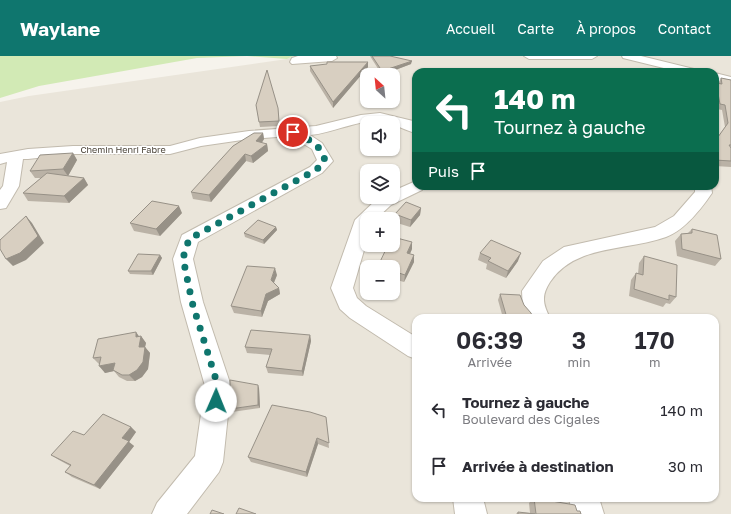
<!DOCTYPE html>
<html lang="fr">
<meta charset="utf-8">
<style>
:root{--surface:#fff;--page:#f2f2f3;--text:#2b2b33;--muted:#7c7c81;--accent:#0f766e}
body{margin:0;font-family:"Golos Text",sans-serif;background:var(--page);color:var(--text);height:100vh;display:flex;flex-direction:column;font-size:15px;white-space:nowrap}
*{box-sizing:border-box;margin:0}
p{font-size:13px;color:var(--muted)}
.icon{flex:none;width:22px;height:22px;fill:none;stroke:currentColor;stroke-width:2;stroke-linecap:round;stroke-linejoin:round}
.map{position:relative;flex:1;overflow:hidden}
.side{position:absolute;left:412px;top:258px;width:307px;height:188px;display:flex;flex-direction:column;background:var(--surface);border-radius:12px;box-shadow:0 1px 3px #0004}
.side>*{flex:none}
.guide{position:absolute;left:412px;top:12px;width:307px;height:122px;border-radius:12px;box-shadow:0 1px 3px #0004;background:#0b6e4f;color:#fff;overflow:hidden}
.needle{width:26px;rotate:333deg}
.buttons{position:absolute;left:360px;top:12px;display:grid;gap:8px}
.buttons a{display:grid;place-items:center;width:40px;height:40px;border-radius:8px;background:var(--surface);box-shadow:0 1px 3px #0004;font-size:20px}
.pin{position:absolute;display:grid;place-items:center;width:34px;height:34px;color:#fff;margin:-17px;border:2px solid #fff;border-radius:50%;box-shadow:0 1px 4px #0007}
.me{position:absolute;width:44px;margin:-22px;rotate:1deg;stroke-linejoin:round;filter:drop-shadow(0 0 3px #0008)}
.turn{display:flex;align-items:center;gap:14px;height:84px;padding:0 16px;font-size:18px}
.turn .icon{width:52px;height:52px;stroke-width:2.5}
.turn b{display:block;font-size:28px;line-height:34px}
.then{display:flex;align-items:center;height:38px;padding:0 16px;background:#0003;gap:8px;font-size:15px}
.eta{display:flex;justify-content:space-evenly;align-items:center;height:68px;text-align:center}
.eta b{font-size:24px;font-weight:600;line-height:28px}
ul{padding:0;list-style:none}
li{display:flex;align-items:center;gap:12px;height:56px;padding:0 16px}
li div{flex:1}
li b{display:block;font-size:15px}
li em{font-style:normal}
header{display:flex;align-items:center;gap:24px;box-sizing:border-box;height:56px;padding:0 20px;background:var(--accent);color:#fff}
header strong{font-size:19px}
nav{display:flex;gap:22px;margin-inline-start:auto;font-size:14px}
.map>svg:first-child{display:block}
</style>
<header>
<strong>Waylane</strong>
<nav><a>Accueil</a><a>Carte</a><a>À propos</a><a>Contact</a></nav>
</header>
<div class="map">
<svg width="731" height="458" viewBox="0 0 731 458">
<rect width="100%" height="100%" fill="#f6f3ec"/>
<path fill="#eae5da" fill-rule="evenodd" d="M 293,0 L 731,0 L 731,458 L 0,458 L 0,46 L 29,40 L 287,3 ZM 416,16 L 715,16 L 715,130 L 416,130 ZM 367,19 L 393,19 L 393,45 L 367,45 ZM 367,67 L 393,67 L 393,93 L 367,93 ZM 367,115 L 393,115 L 393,141 L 367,141 ZM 367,163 L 393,163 L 393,189 L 367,189 ZM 367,211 L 393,211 L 393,237 L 367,237 ZM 416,262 L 715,262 L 715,442 L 416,442 Z"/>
<path fill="#d2eab5" d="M 0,0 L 293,0 L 287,3 L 247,0 L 197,2 L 39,30 L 0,42 Z"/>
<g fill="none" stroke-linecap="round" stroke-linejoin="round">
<defs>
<path id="minor" d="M 298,0 L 336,0 L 337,2 L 332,5 L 292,8 L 290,6 L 292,2 Z
M 524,0 L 597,0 L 592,3 L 529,3 Z
M 622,0 L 641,0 L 698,14 L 700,16 L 680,16 L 623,2 Z
M 715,17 L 731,21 L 731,29 L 715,25 Z
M 380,57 L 413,65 L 416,67 L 416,77 C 403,74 393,66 379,65 C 356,64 333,77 310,79 L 322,87 L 333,105 L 322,117 L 198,186 L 193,203 L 203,246 L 231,330 L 223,406 L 219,416 L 187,458 L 152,458 L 157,447 L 195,400 L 205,330 L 181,246 L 173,203 L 182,179 L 310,111 L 317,104 L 312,93 L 290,80 L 249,83 L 201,90 L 170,98 L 73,98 L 28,103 L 23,103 L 19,130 L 6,152 L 0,153 L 0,134 L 3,130 L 7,106 L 0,108 L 0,98 L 28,93 L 73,90 L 170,90 L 200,82 L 249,75 L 316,70 L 361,59 Z
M 416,125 L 416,130 L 424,130 L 422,134 L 391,149 L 376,163 L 367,163 L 367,184 L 353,232 L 357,242 L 366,250 L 416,281 L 416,303 L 408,300 L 350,262 L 340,253 L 331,232 L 355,164 L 379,141 L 393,141 L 393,135 Z
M 695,130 L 711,130 L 712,137 C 701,153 685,174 666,181 C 628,195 575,188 550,226 C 541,240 543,248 550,262 L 527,262 L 523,255 L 522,235 L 543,205 L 564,191 L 655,171 L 674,160 L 695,136 Z
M 453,442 L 483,442 L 487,458 L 455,458 Z
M 569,442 L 599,442 L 604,458 L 572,458 Z"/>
</defs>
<use href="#minor" stroke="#c2bbae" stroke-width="2"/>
<use href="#minor" fill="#fff" fill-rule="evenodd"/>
</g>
<path fill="#bab2a6" d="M 370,0 L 390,0 L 411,8 L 382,19 Z
M 368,6 L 368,11 L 333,52 L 310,15 L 310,10 Z
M 721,22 L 731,24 L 731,111 L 715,110 L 715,80 L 718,81 L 725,71 L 722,54 L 717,53 L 715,43 L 715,29 L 716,27 L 718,28 Z
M 256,49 L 278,52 L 279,70 L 260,71 Z
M 263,77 L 264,83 L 262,87 L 267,88 L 268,95 L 253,107 L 246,105 L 211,146 L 193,143 L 191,136 Z
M 73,97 L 77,104 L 68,120 L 84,122 L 88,129 L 69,147 L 28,145 L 23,137 L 41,122 L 35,122 L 30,115 Z
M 421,152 L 420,159 L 410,171 L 394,166 L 395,158 Z
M 182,157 L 160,180 L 134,175 L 130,167 Z
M 276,171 L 277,174 L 264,188 L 245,181 L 244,177 Z
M 692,173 L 721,203 L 715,210 L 677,200 L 675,185 L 681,178 L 688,177 Z
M 412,193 L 410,198 L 414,199 L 414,206 L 404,226 L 393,223 L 393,211 L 378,211 L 378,210 Z
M 480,197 L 518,205 L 506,222 L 486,213 L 487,208 L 478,204 Z
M 160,199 L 162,202 L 153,219 L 130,218 L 128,215 Z
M 644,200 L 676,241 L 670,248 L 666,247 L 663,251 L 629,240 L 631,224 L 636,217 L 638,218 L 639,207 Z
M 277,219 L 274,227 L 279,232 L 280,238 L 268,245 L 262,261 L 234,257 L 231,250 Z
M 500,238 L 524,249 L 533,262 L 503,262 L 498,244 Z
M 310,279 L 311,285 L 303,320 L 268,317 L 266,311 L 270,299 L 247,297 L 245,291 Z
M 139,280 L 141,280 L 146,287 L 145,291 L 150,297 L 148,313 L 142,321 L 135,325 L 127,325 L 119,321 L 114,315 L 105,317 L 100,308 L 99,308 L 93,302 Z
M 259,332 L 260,352 L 232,356 L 230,353 Z
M 326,361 L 329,392 L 318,388 L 307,421 L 251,406 L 248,401 Z
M 131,371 L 136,376 L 129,386 L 134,390 L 100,433 L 72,421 L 65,416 L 70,410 L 59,404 L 51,399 L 84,379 Z
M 534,442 L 577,455 L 581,458 L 516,458 L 518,456 L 530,457 L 529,447 Z"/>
<path fill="#979187" d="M 412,5 L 411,8 L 382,19 L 382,15 Z
M 368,6 L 368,11 L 333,52 L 333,46 Z
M 263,77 L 264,83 L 258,92 L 256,85 Z
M 267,88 L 268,95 L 253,107 L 251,100 Z
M 73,97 L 77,104 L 68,120 L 63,113 Z
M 245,98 L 246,105 L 211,146 L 209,139 Z
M 84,122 L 88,129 L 69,147 L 64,140 Z
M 179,150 L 182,157 L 160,180 L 156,173 Z
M 421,152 L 420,159 L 410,171 L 411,164 Z
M 26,160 L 32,167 L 44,187 L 26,204 L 13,210 L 6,203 Z
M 276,171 L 277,174 L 264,188 L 263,184 Z
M 412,186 L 412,193 L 407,204 L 407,197 Z
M 521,197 L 518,205 L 506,222 L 508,215 Z
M 160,199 L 162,202 L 153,219 L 151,215 Z
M 414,199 L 414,206 L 404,226 L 405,219 Z
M 275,212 L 277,219 L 272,231 L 271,224 Z
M 279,232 L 280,238 L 268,245 L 262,261 L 261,255 L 266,238 Z
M 136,276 L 141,283 L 141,280 L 146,287 L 145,291 L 150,297 L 148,313 L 142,321 L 135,325 L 129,319 L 139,291 L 136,281 Z
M 310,279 L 311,285 L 303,320 L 302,315 Z
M 115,307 L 113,314 L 114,315 L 105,317 L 99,310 Z
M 258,329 L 259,332 L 260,352 L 258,349 Z
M 131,371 L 136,376 L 129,386 L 134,390 L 100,433 L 94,429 L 122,382 Z
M 317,382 L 318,388 L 307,421 L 306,416 Z"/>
<path fill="#d8cfc1" stroke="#979187" d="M 372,0 L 390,0 L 412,5 L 382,15 Z
M 327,6 L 368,6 L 333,46 L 310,10 L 327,8 Z
M 267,14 L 278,52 L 279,65 L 259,66 L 256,49 Z
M 610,14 L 628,16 L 613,16 Z
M 721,22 L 731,24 L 731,89 L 729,89 L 731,92 L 731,105 L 715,104 L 715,80 L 718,81 L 728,67 L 725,49 L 720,48 L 716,27 L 722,28 Z
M 254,77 L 263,77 L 256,85 L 267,88 L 251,100 L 245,98 L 209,139 L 191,136 L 233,90 Z
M 73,97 L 63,113 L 30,115 L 40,99 Z
M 47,117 L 84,122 L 64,140 L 23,137 Z
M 152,145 L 179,150 L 156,173 L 130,167 Z
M 406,146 L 421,152 L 411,164 L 395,158 Z
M 26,160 L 38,180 L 20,197 L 6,203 L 0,193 L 0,184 Z
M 258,164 L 276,171 L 263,184 L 244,177 Z
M 692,173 L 717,179 L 721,203 L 682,193 L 681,178 L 692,177 Z
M 393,181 L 412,186 L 407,197 L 414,199 L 405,219 L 393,215 L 393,211 L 380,211 L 378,210 L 388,189 L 393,189 Z
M 491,184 L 521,197 L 508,215 L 488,205 L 491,202 L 480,197 Z
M 138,198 L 160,199 L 151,215 L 128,215 Z
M 644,200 L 677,209 L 676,241 L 669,239 L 669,244 L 634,233 L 636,217 L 643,219 Z
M 247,210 L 275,212 L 271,224 L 279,232 L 266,238 L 261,255 L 231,250 Z
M 500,238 L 520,239 L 524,249 L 531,257 L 533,262 L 507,262 Z
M 251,274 L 310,279 L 302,315 L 266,311 L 272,293 L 245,291 Z
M 136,276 L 136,281 L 141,280 L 139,291 L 145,291 L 143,306 L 137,314 L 129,319 L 122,319 L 113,314 L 115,307 L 99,310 L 101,301 L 93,302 L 98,283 Z
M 230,324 L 258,329 L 258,349 L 230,353 Z
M 272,349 L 310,356 L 326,361 L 329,387 L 317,382 L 306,416 L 248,401 Z
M 103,358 L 131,371 L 122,382 L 129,385 L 94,429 L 65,416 L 71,409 L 51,399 L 73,375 L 84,379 Z
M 534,442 L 575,449 L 577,455 L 580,455 L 581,458 L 536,458 Z
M 239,452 L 256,458 L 236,458 Z
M 212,454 L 224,458 L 210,458 Z
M 518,456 L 535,458 L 518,458 Z"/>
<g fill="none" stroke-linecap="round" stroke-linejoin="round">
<path stroke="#0f766e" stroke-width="7" stroke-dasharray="0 12.6" d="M 216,345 L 218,330 L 192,246 L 183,202 L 189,183 L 316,114 L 325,105 C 321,88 308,83 293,76"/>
</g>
<g text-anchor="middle" stroke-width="3" stroke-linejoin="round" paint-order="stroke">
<g font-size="9" fill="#4b4439" stroke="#fff">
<text x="123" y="97">Chemin Henri Fabre</text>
</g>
</g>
</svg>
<div class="buttons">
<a><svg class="needle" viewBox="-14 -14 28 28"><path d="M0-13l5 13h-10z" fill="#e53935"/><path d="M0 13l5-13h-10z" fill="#7c7c81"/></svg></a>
<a><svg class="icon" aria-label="sound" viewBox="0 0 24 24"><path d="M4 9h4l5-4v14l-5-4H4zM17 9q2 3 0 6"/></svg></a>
<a><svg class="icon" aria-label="layers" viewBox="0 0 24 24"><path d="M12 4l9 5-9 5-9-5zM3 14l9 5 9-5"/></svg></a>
<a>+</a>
<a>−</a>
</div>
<div class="pin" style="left:293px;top:76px;background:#d93025"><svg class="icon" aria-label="arrive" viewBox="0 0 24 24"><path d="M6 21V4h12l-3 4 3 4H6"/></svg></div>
<svg class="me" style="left:216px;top:345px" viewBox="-20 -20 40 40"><circle r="19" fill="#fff"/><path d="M0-13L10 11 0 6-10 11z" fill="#0f766e"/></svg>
<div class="guide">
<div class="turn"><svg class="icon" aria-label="left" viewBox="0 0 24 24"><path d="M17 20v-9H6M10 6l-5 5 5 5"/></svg><div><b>140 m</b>Tournez à gauche</div></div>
<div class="then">Puis<svg class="icon" aria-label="arrive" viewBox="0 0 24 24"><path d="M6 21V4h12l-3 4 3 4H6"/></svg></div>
</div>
<section class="side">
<div class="eta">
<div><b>06:39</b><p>Arrivée</p></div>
<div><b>3</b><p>min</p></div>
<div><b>170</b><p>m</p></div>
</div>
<ul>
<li><svg class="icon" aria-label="left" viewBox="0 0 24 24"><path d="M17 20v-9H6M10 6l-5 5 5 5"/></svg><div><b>Tournez à gauche</b><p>Boulevard des Cigales</p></div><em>140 m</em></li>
<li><svg class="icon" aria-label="arrive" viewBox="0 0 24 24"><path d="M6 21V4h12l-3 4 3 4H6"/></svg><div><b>Arrivée à destination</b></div><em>30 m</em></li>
</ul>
</section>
</div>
